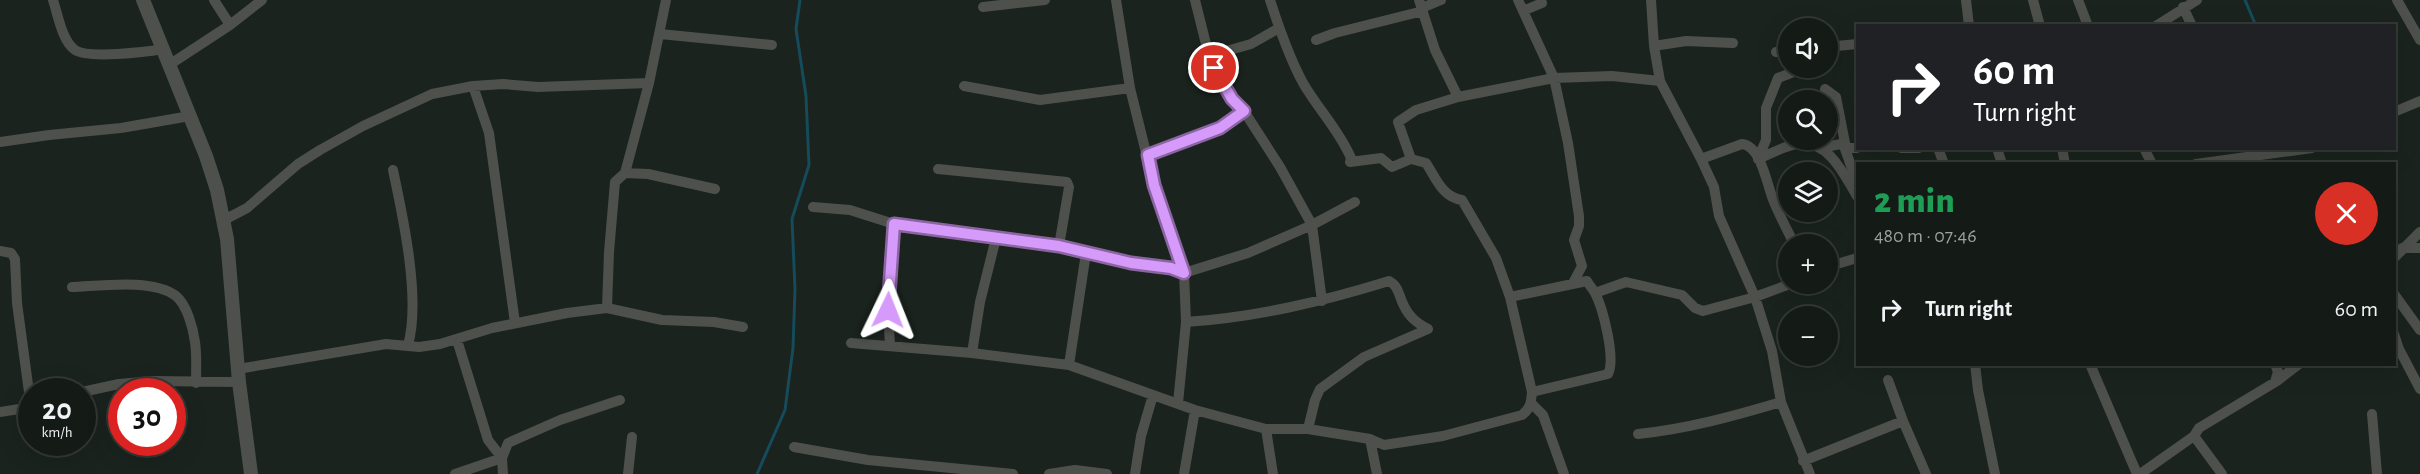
<!DOCTYPE html>
<meta charset="utf-8">
<style>
:root{--surface:#141a16;--page:#212723;--text:#f1f3f6;--muted:#9da1a1;--line:#333835}
body{margin:0;font-family:"Alegreya Sans",sans-serif;background:var(--page);color:var(--text);height:100vh;display:flex;flex-direction:column;font-size:22px;white-space:nowrap}
*{box-sizing:border-box;margin:0}
p{font-size:20px;color:var(--muted)}
.icon{flex:none;width:33px;height:33px;fill:none;stroke:currentColor;stroke-width:2;stroke-linecap:round;stroke-linejoin:round}
.map{position:relative;flex:1;overflow:hidden}
.panel{position:absolute;left:1856px;top:162px;width:540px;height:204px;display:flex;flex-direction:column;background:var(--surface);border-radius:0px;box-shadow:0 6px 24px #0002,0 0 0 2px var(--line)}
.panel>*{flex:none}
.hud{position:absolute;left:1856px;top:24px;width:540px;height:126px;border-radius:0px;box-shadow:0 6px 24px #0002,0 0 0 2px var(--line);background:#202124;color:#fff;overflow:hidden}
.buttons{position:absolute;left:1778px;top:18px;display:grid;gap:12px}
.buttons a{display:grid;place-items:center;width:60px;height:60px;border-radius:50%;background:var(--surface);box-shadow:0 6px 24px #0002,0 0 0 2px var(--line);font-size:30px}
.speed{position:absolute;left:18px;top:378px;display:flex;gap:12px;font-size:30px;font-weight:700;text-align:center}
.speed>*{display:grid;place-content:center;width:78px;height:78px;border-radius:50%;background:var(--surface);box-shadow:0 6px 24px #0002,0 0 0 2px var(--line);line-height:1}
.speed small{font-size:15px;font-weight:400}
.speed .limit{border:9px solid #d22;background:#fff;color:#111}
.pin{position:absolute;display:grid;place-items:center;width:51px;height:51px;color:#fff;margin:-26px;border:3px solid #fff;border-radius:50%;box-shadow:0 2px 6px #0007}
.me{position:absolute;width:66px;margin:-33px;rotate:2deg;stroke-linejoin:round;filter:drop-shadow(0 0 4px #0008)}
.turn{display:flex;align-items:center;gap:21px;height:126px;padding:0 18px;font-size:27px}
.turn .icon{width:78px;height:78px;stroke-width:2.5}
.turn b{display:block;font-size:42px;line-height:51px}
.round{display:grid;place-items:center;flex:none;width:63px;height:63px;border-radius:32px;background:var(--page)}
.head{display:flex;align-items:center;justify-content:space-between;height:102px;padding:0 18px}
h1{font-size:36px;font-weight:800;line-height:45px;color:#1e9e55}
ul{padding:0;list-style:none}
li{display:flex;align-items:center;gap:18px;height:90px;padding:0 18px}
li div{flex:1}
li b{display:block;font-size:22px}
li em{font-style:normal}
.map>svg:first-child{display:block}
</style>
<div class="map">
<svg width="2420" height="474" viewBox="0 0 2420 474">
<rect width="100%" height="100%" fill="#1a231e"/>
<g fill="none" stroke-linecap="round" stroke-linejoin="round">
<path stroke="#154b5a" stroke-width="3" d="M 2245,0 L 2256,26
M 757,474 L 785,410 L 793,348 L 795,289 L 792,219 L 809,165 L 806,96 L 796,29 L 800,0"/>
<path stroke="#4e504c" stroke-width="10" d="M 53,0 C 58,15 62,41 75,50 C 88,59 146,52 163,49
M 214,0 L 230,25
M 1116,0 L 1130,88 L 1154,185 L 1184,273 L 1186,322 L 1178,403
M 1195,0 L 1209,56 L 1220,80 L 1232,99 L 1244,111 L 1280,167 L 1312,225 L 1322,301
M 1419,0 L 1435,50 L 1458,97
M 1518,0 L 1554,78 L 1568,143 L 1579,216 L 1579,226 L 1574,240 L 1582,266 L 1573,283
M 1651,0 L 1654,46 L 1660,81 L 1701,159 L 1714,187 L 1719,216 L 1755,297 L 1772,351 L 1781,402 L 1810,474
M 1966,0 L 1969,26
M 2033,0 L 2040,26
M 2078,0 L 2088,26
M 2397,0 L 2420,40
M 983,7 L 1045,0
M 2183,7 L 2192,26
M 1422,8 L 1441,0
M 1523,11 L 1542,3
M 2156,26 L 2197,0
M 660,34 L 772,45
M 1316,40 L 1335,33 L 1423,11
M 1654,46 L 1686,41 L 1733,43
M 1827,47 L 1857,44
M 1776,52 L 1788,51
M 1209,56 L 1251,44 L 1279,28
M 169,65 L 230,25 L 262,0
M 473,86 L 489,133 L 515,323
M 964,86 L 1040,100 L 1130,88
M 1825,89 L 1836,97 L 1846,148 L 1857,148
M 2394,112 L 2420,101
M 0,142 L 49,135 L 121,128 L 190,116
M 1820,148 L 1841,144 L 1844,146 L 1857,183
M 1901,148 L 1919,148
M 1938,148 L 1944,164
M 1997,148 L 2002,164
M 2062,148 L 2065,164
M 2144,148 L 2152,164
M 1147,155 L 1220,128 L 1244,111
M 1411,159 L 1398,122 L 1416,110 L 1458,97 L 1554,78 L 1612,76 L 1660,81
M 1701,159 L 1742,144 C 1762,146 1767,187 1774,202 C 1780,217 1788,231 1794,244
M 1758,159 C 1770,154 1784,146 1797,144 C 1829,139 1844,175 1857,196
M 1758,159 L 1766,140 L 1766,108 L 1778,78 L 1796,71
M 2196,164 L 2312,148
M 938,169 L 1067,182 L 1069,187 L 1059,246
M 393,170 C 403,217 421,299 408,345
M 625,173 L 648,174 L 715,189
M 813,207 L 850,210 L 894,224 L 1059,246 L 1131,263 L 1171,268 L 1184,273 L 1248,253 L 1312,225 L 1355,202
M 224,220 L 247,208 L 298,164 L 320,150 L 363,126 L 432,94 L 473,86 L 503,84 L 538,87 L 649,83
M 2402,248 L 2420,248
M 0,251 L 11,253 L 15,259 L 17,303 L 31,407
M 2394,258 L 2420,232
M 1827,267 L 1857,258
M 72,287 C 99,286 153,278 176,296 C 187,305 193,328 195,342 C 197,355 196,370 196,383
M 1595,293 L 1626,282 L 1682,295 L 1695,308 L 1703,311 L 1755,297 L 1790,284
M 2394,294 L 2420,330
M 1510,297 L 1587,281 C 1589,285 1593,289 1595,293 C 1603,308 1616,359 1608,374 L 1532,392
M 607,308 L 609,252 L 615,182 L 625,173 L 649,83 L 666,0
M 1186,322 C 1257,317 1321,302 1389,281 C 1399,286 1399,297 1404,306 C 1409,317 1417,323 1428,329
M 2394,334 L 2399,349 L 2420,389
M 457,340 L 488,440 L 502,458 L 503,474
M 851,343 L 972,353 L 1069,365 L 1195,410 L 1266,429 L 1308,429 L 1370,439 L 1384,445 L 1443,436 L 1522,415 C 1531,408 1531,402 1532,392 L 1510,297 L 1496,258 L 1462,200 C 1442,197 1436,178 1426,163 L 1411,159 L 1392,167 L 1381,158 L 1350,162 L 1351,158 C 1339,130 1318,109 1303,83 C 1289,57 1279,28 1270,0
M 890,345 L 888,310 L 894,224
M 972,353 L 980,302 L 995,242 L 998,239
M 1975,364 L 1978,390 L 1995,474
M 2090,364 L 2137,474
M 2275,364 L 2278,372 L 2275,382
M 1069,365 L 1086,253
M 238,369 L 386,344 L 419,347 L 440,344 L 492,328 L 567,313 L 607,308 L 662,320 L 714,322 L 743,327
M 1888,380 L 1903,421 L 1926,474
M 82,392 L 119,384 L 153,381 L 239,382
M 1531,403 L 1543,415 L 1564,474
M 0,412 L 32,407
M 2372,414 L 2377,474
M 1266,429 L 1273,474
M 1308,429 L 1315,400 L 1320,389 L 1364,357 L 1428,329
M 1638,434 C 1687,429 1734,416 1781,402
M 2194,436 L 2222,474
M 1370,439 L 1377,474
M 794,447 L 868,460 L 1013,474
M 1803,461 L 1903,421
M 455,474 L 502,458 L 508,443 L 560,420 L 620,400
M 628,474 L 632,437
M 1049,474 L 1075,470 L 1107,474
M 1135,474 L 1141,436 L 1153,395
M 1184,474 L 1195,410
M 2140,474 L 2194,436 L 2199,428 L 2277,381 L 2299,364"/>
<path stroke="#4e504c" stroke-width="14" d="M 143,0 L 206,156 L 217,190 L 227,239 L 239,382 L 251,474"/>
</g>
<g fill="none" stroke-linecap="round" stroke-linejoin="round">
<defs>
<path id="route" d="M 888,310 L 894,224 L 1059,246 L 1131,263 L 1171,268 L 1184,273 L 1154,185 L 1148,155 L 1220,128 L 1244,111 L 1232,99 L 1214,68"/>
</defs>
<use href="#route" stroke="#8b65a2" stroke-width="15"/>
<use href="#route" stroke="#d69bfa" stroke-width="10"/>
</g>
</svg>
<div class="buttons">
<a><svg class="icon" aria-label="sound" viewBox="0 0 24 24"><path d="M4 9h4l5-4v14l-5-4H4zM17 9q2 3 0 6"/></svg></a>
<a><svg class="icon" aria-label="search" viewBox="0 0 24 24"><circle cx="10" cy="10" r="6"/><path d="M15 15l6 6"/></svg></a>
<a><svg class="icon" aria-label="layers" viewBox="0 0 24 24"><path d="M12 4l9 5-9 5-9-5zM3 14l9 5 9-5"/></svg></a>
<a>+</a>
<a>−</a>
</div>
<div class="speed"><div>20<small>km/h</small></div><div class="limit">30</div></div>
<div class="pin" style="left:1214px;top:68px;background:#d93025"><svg class="icon" aria-label="arrive" viewBox="0 0 24 24"><path d="M6 21V4h12l-3 4 3 4H6"/></svg></div>
<svg class="me" style="left:888px;top:310px" viewBox="-20 -20 40 40"><path d="M0-17L14 15 0 8-14 15z" fill="#d69bfa" stroke="#fff" stroke-width="4"/></svg>
<div class="hud">
<div class="turn"><svg class="icon" aria-label="right" viewBox="0 0 24 24"><path d="M7 20v-9h11M14 6l5 5-5 5"/></svg><div><b>60 m</b>Turn right</div></div>
</div>
<section class="panel">
<div class="head"><div><h1>2 min</h1><p>480 m · 07:46</p></div><a class="round" style="background:#d93025;color:#fff"><svg class="icon" aria-label="close" viewBox="0 0 24 24"><path d="M6 6l12 12M18 6L6 18"/></svg></a></div>
<ul>
<li><svg class="icon" aria-label="right" viewBox="0 0 24 24"><path d="M7 20v-9h11M14 6l5 5-5 5"/></svg><div><b>Turn right</b></div><em>60 m</em></li>
</ul>
</section>
</div>
